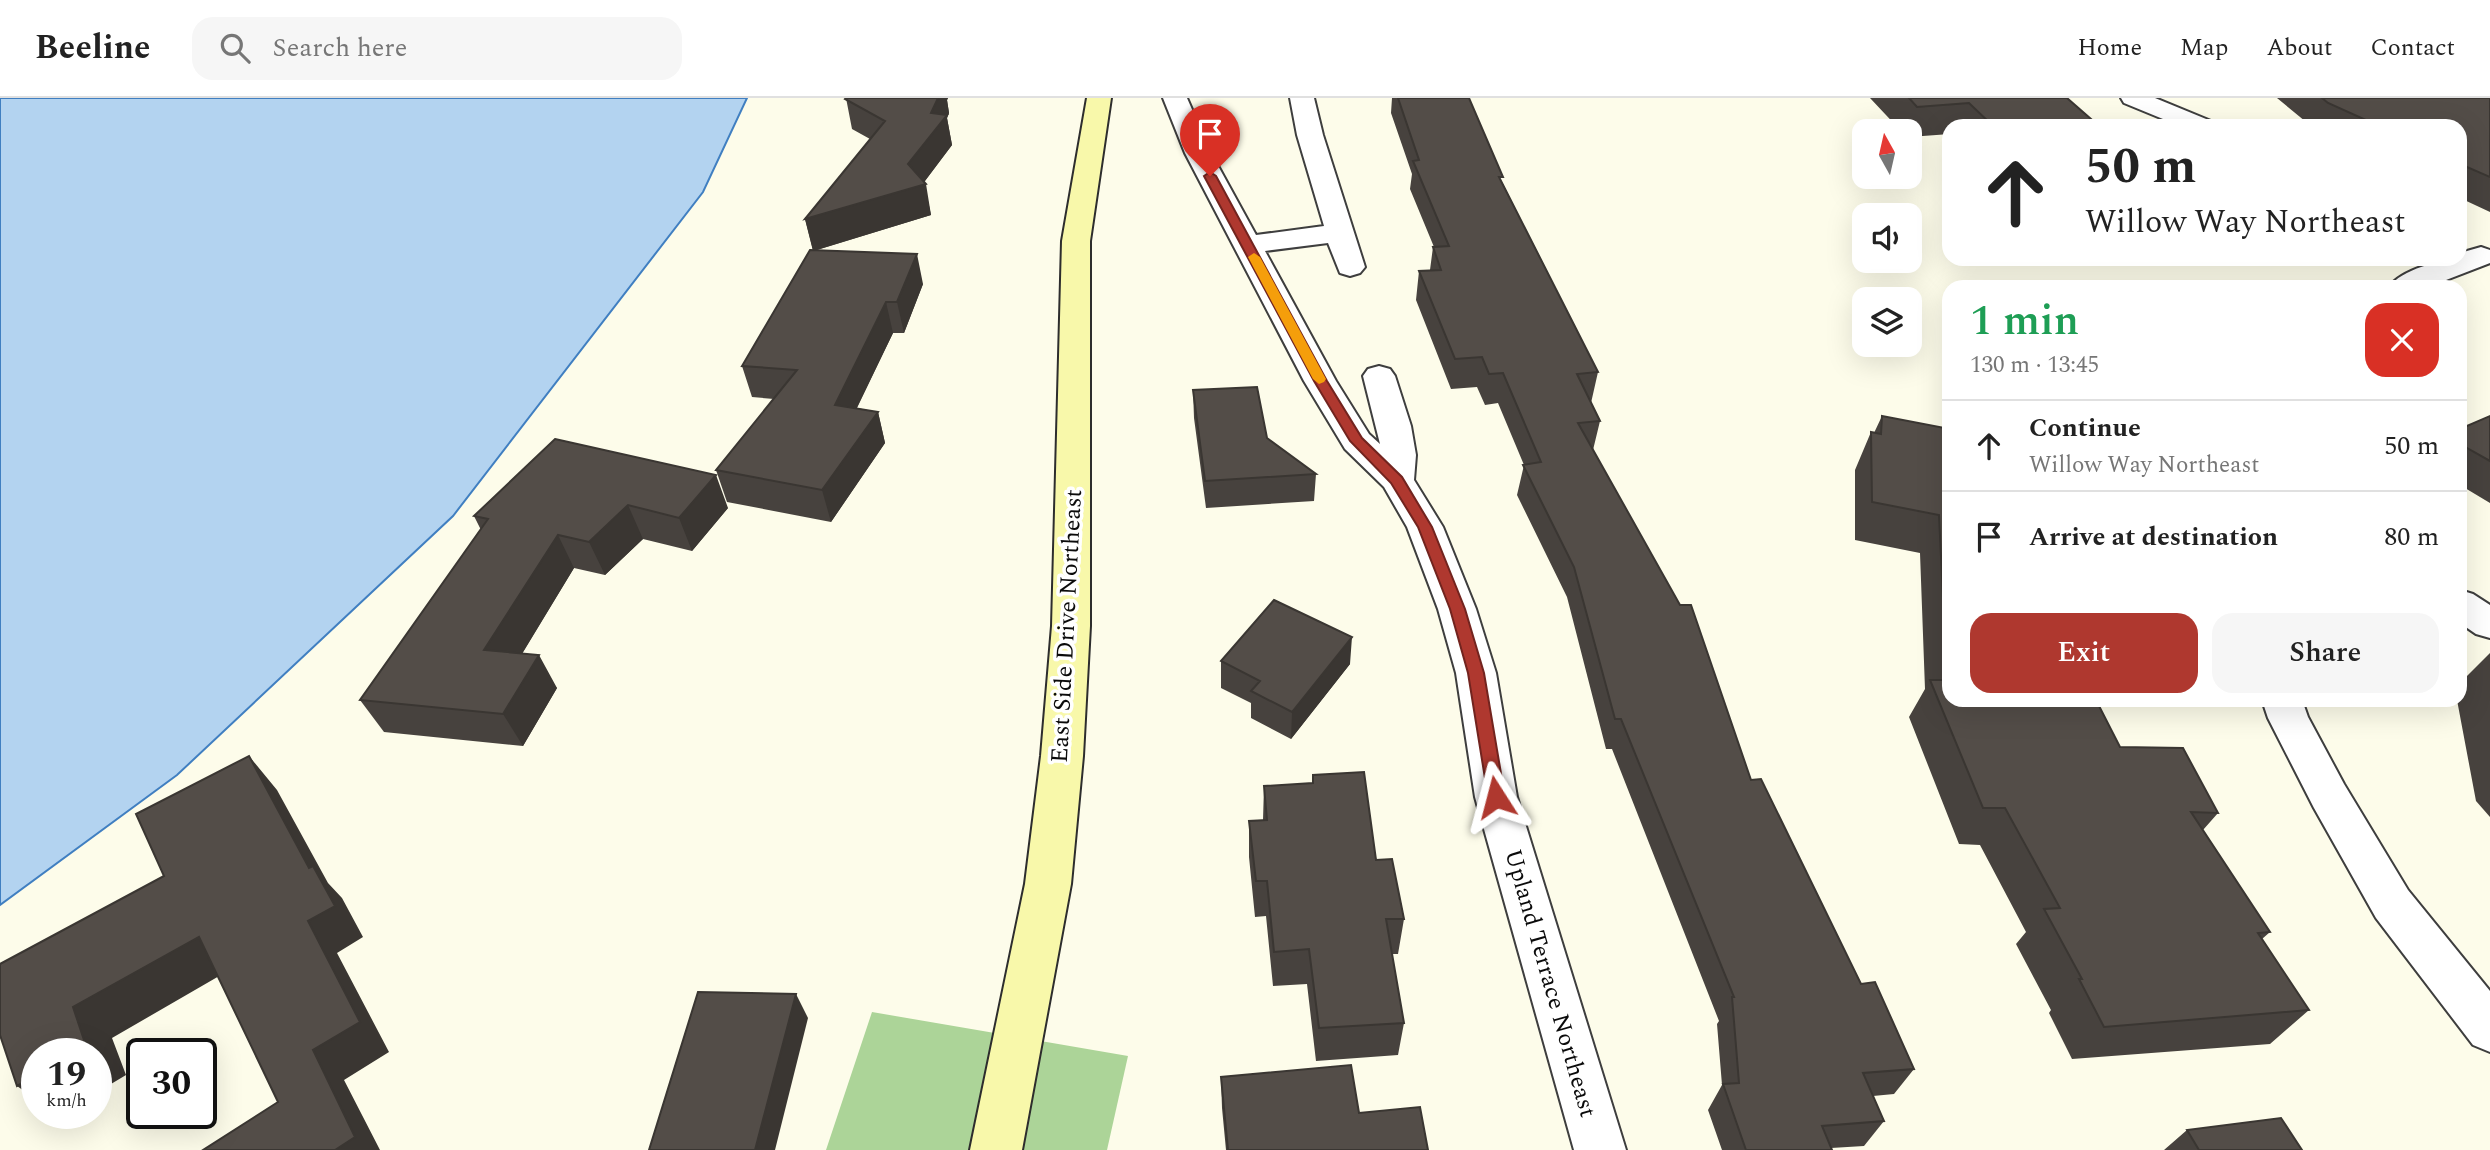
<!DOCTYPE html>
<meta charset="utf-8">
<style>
:root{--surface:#fff;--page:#f6f6f6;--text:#222;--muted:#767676;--line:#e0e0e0;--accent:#af382f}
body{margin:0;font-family:Spectral,serif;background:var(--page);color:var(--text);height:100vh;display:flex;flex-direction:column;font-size:26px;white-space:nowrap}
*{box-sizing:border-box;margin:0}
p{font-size:23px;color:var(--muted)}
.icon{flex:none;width:38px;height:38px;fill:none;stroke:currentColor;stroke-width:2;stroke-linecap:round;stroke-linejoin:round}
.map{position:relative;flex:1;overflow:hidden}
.sheet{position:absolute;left:1942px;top:182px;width:525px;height:427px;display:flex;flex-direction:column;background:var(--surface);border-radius:21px;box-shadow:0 7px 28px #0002}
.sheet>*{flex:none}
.guide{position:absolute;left:1942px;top:21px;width:525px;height:147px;border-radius:21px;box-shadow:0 7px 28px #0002;background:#fff;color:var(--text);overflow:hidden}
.needle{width:46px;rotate:352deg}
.controls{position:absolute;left:1852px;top:21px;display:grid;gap:14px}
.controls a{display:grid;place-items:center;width:70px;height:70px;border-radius:14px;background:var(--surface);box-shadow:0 7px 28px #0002;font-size:35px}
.speed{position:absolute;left:21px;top:940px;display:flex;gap:14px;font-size:35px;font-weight:700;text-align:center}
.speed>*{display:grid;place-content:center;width:91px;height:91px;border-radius:50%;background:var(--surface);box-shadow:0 7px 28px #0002;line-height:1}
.speed small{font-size:18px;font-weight:400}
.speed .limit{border:4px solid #111;border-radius:10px;background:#fff;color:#111}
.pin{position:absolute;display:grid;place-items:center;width:60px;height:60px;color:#fff;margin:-72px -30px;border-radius:50% 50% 50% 0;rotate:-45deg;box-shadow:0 0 7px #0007}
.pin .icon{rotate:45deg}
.me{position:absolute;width:77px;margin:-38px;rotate:351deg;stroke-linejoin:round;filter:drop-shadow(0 0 5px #0008)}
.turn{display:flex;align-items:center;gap:24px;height:147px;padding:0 28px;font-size:32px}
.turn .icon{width:91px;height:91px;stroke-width:2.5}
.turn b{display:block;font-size:49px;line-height:60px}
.round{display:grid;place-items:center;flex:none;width:74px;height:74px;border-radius:21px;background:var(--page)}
.head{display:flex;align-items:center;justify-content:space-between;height:119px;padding:0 28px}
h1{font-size:42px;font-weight:600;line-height:52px;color:#1e9e55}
.cta{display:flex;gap:14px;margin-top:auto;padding:14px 28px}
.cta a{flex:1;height:80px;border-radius:21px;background:var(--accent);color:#fff;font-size:28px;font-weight:600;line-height:80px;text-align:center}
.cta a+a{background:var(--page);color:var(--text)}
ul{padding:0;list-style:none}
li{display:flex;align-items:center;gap:21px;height:91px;padding:0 28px;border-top:2px solid var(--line)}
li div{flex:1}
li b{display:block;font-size:26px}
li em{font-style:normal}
header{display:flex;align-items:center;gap:42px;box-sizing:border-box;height:98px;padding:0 35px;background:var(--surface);border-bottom:2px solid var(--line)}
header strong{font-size:33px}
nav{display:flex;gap:38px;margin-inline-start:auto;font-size:24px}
.search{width:490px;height:63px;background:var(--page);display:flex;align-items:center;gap:18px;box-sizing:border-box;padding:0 24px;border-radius:21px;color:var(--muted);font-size:26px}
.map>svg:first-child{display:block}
</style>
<header>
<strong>Beeline</strong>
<div class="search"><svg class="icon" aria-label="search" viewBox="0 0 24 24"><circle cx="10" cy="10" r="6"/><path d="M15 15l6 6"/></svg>Search here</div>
<nav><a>Home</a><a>Map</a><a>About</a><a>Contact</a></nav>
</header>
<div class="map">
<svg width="2490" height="1052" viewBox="0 0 2490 1052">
<rect width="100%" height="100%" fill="#fdfcea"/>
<path fill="#acd498" d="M 872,914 L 1128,958 L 1107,1052 L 826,1052 Z"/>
<path fill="#b3d3f0" stroke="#407fc1" stroke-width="2" d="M 0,0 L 747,0 L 703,94 L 453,418 L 177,677 L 0,807 Z"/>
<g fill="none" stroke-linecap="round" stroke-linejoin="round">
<defs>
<path id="street" d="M 1163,0 L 1187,0 L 1211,55 L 1256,137 L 1324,128 L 1297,37 L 1290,0 L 1314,0 L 1323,37 L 1365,169 L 1360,175 L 1350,178 L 1340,175 L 1328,145 L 1265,153 L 1336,283 L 1369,336 L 1380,346 L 1363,278 L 1368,271 L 1379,268 L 1390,271 L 1395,278 L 1411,328 L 1416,357 L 1414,382 L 1443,429 L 1476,511 L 1496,575 L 1517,699 L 1626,1052 L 1574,1052 L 1475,699 L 1456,575 L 1438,511 L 1407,429 L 1384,389 L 1345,351 L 1304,283 L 1185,55 Z
M 2121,0 L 2155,0 L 2211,23 L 2215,28 L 2180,28 L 2124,5 Z
M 2481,149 L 2490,152 L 2490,165 L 2428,189 L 2389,189 C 2401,172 2441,161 2460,161 L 2460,155 Z
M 2460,492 L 2473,496 L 2490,507 L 2490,540 L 2476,536 L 2460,525 Z
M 2262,602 L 2302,602 L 2308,619 L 2344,686 L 2408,792 L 2490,893 L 2490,954 L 2473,947 L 2376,820 L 2314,710 L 2268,620 Z"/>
<path id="secondary" d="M 1087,0 L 1111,0 L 1090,143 L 1090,528 L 1083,658 L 1071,786 L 1022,1052 L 970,1052 L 1025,786 L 1041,658 L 1052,528 L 1062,143 Z"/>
</defs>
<use href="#street" stroke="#3e3e3e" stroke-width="4"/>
<use href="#secondary" stroke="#2d2d2d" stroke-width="4"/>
<use href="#street" fill="#fff" fill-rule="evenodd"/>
<use href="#secondary" fill="#f8f8aa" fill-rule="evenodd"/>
</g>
<path fill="#47423e" d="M 846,0 L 948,0 L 947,2 L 949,15 L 947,20 L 952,47 L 924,84 L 931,117 L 817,152 L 923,186 L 904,235 L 893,235 L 857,310 L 878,314 L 885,345 L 831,424 L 727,404 L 716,372 L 774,301 L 752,299 L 742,268 L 813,152 L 805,121 L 870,41 L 852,31 Z
M 1392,0 L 1398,0 L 1502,84 L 1598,274 L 1591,305 L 1600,323 L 1593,352 L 1751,682 L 1861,886 L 1914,971 L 1894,996 L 1873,998 L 1884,1023 L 1864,1048 L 1831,1050 L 1832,1052 L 1722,1052 L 1708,1012 L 1722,987 L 1717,926 L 1719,923 L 1612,651 L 1606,651 L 1567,499 L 1517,397 L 1524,367 L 1498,305 L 1485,307 L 1477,289 L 1451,291 L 1416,202 L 1419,173 L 1430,172 L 1433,149 L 1434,149 L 1410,91 L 1412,76 L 1391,15 Z
M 1870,0 L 2067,0 L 2099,28 L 1950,28 L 1950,36 L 1909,39 L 1909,33 L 1901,33 Z
M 2277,0 L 2490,0 L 2490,114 L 2460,100 L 2460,28 L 2311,28 Z
M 1193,292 L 1267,340 L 1316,376 L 1314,403 L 1206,410 L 1194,320 Z
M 1882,318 L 2120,649 L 2218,715 L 2203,732 L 2270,834 L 2262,841 L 2309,912 L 2270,946 L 2072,961 L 2049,915 L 2051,912 L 2016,846 L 2026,834 L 1980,747 L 1959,746 L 1909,619 L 1925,591 L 1920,455 L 1855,442 L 1855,372 L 1871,334 L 1874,335 Z
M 2490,318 L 2490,405 L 2460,387 L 2460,331 Z
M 555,341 L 728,410 L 692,453 L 643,441 L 605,477 L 574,470 L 522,556 L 557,590 L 523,648 L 384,634 L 360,602 L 481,432 L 474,418 Z
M 2490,555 L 2490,719 L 2476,703 L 2457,602 L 2460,602 L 2460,585 Z
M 1221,563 L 1350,566 L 1291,641 L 1251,620 L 1251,605 L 1221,590 Z
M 1313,677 L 1376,762 L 1404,821 L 1398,856 L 1392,856 L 1404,925 L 1398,957 L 1316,963 L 1307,886 L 1273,888 L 1266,818 L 1255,819 L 1249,759 L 1249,723 L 1263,722 L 1264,688 L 1312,685 Z
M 1221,979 L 1359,1015 L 1428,1052 L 1226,1052 L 1222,1010 Z
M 2187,1032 L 2302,1052 L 2164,1052 Z"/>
<path fill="#3a3632" d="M 938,0 L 948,0 L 947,2 L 949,15 L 947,20 L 952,47 L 922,87 L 926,86 L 931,117 L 813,153 L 805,121 L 908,66 Z
M 917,156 L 923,186 L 904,235 L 897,204 Z
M 886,204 L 893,235 L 843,338 L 835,307 Z
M 878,314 L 885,345 L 831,424 L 822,392 Z
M 716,377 L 728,410 L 692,453 L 679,420 Z
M 628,407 L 643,441 L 605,477 L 589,444 Z
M 558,437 L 574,470 L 504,585 L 484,552 Z
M 1352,539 L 1350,566 L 1291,641 L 1292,614 Z
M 539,557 L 557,590 L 523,648 L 503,616 Z
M 249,658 L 277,692 L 328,785 L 342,800 L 363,839 L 337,855 L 389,954 L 344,982 L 380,1052 L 335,1052 L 313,952 L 308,823 L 309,770 Z
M 199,839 L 233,870 L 112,940 L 126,977 L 96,995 L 96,956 L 73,956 L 73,909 Z
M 796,896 L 808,920 L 775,1052 L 755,1052 Z
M 37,977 L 37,1002 L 17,988 Z"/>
<path fill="#534d48" stroke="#3a3632" stroke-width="2" d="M 846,0 L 938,0 L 931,15 L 947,17 L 908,66 L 926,86 L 805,121 L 885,23 L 845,1 Z
M 1398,0 L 1469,0 L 1503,79 L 1499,79 L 1598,274 L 1577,276 L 1600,323 L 1578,325 L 1680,507 L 1691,507 L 1751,682 L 1761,681 L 1861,886 L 1875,884 L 1914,971 L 1863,975 L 1884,1023 L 1822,1028 L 1832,1052 L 1746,1052 L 1723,986 L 1739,985 L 1732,899 L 1734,899 L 1621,621 L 1615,621 L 1574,469 L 1523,367 L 1541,364 L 1503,275 L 1489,276 L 1482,259 L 1455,261 L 1419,173 L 1441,172 L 1433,149 L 1449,148 L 1413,63 L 1419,62 Z
M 1909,0 L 2067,0 L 2099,28 L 1993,28 L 1969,5 L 1917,9 Z
M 2322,0 L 2490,0 L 2490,79 L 2460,66 L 2460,28 L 2379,28 L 2328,5 Z
M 810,152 L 917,156 L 897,204 L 886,204 L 835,307 L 878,314 L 822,392 L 716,372 L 797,272 L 742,268 Z
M 2027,183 L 2034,189 L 1989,189 Z
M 1257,289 L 1267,340 L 1316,376 L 1205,383 L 1193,292 Z
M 1882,318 L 1950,331 L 1950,602 L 2096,602 L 2120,649 L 2183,650 L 2218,715 L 2191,714 L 2270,834 L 2258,835 L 2309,912 L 2104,929 L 2079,881 L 2082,881 L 2044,811 L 2060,810 L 2005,710 L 1983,710 L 1930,582 L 1947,582 L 1939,417 L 1872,404 L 1871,334 L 1881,336 Z
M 2490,318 L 2490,363 L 2460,346 L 2460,331 Z
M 555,341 L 716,377 L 679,420 L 628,407 L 589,444 L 558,437 L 484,552 L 539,557 L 503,616 L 360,602 L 488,421 L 474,418 Z
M 1274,502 L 1352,539 L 1292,614 L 1251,593 L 1260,583 L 1221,563 Z
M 249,658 L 309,770 L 313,768 L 335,808 L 308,823 L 360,924 L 313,952 L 355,1039 L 335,1052 L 203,1052 L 278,1004 L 199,839 L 73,909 L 86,948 L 73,956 L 37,956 L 37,977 L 17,988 L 0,937 L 0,866 L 164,778 L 136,716 Z
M 1364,674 L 1376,762 L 1392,761 L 1404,821 L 1386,821 L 1404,925 L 1319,930 L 1309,851 L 1274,854 L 1267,783 L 1256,783 L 1249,723 L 1267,722 L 1264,688 L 1313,685 L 1313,677 Z
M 698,894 L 796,896 L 755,1052 L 649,1052 Z
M 1351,967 L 1359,1015 L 1420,1009 L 1428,1052 L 1228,1052 L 1221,979 Z
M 2281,1020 L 2302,1052 L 2199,1052 L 2187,1032 Z"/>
<path fill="#af382f" stroke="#72241f" stroke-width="2" d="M 1210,74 L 1216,78 L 1327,283 L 1362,340 L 1402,379 L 1432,429 L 1465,511 L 1484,575 L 1505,699 L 1503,705 L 1496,707 L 1490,705 L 1488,699 L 1468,575 L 1450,511 L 1418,429 L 1391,385 L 1350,343 L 1314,283 L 1204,78 Z"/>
<path fill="#f59e0b" d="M 1254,155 L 1260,159 L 1326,281 L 1324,284 L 1319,286 L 1313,281 L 1248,159 Z"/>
<g text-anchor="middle" stroke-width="7" stroke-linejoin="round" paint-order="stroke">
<g font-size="24" fill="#0b0b0b" stroke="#fff">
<text transform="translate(1066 528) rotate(-87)" y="8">East Side Drive Northeast</text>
<text transform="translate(1551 885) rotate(74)" y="8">Upland Terrace Northeast</text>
</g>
</g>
</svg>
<div class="controls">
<a><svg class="needle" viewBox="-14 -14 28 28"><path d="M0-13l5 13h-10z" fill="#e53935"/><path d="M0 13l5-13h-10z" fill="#767676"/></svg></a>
<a><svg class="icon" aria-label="sound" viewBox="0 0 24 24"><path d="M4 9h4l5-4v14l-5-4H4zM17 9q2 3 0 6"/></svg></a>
<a><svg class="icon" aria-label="layers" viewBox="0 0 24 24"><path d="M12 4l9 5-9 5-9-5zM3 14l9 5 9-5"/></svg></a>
</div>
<div class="speed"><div>19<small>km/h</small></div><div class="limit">30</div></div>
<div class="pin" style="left:1210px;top:78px;background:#d93025"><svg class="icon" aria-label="arrive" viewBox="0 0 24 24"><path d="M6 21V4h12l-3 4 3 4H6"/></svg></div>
<svg class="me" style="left:1496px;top:699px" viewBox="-20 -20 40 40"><path d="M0-17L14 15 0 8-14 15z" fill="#af382f" stroke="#fff" stroke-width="4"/></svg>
<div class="guide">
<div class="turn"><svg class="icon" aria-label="ahead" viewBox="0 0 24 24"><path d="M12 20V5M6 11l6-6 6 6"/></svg><div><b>50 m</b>Willow Way Northeast</div></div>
</div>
<section class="sheet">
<div class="head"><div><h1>1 min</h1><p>130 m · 13:45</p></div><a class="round" style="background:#d93025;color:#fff"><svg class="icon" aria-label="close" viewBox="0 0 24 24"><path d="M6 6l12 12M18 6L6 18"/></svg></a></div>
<ul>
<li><svg class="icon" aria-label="ahead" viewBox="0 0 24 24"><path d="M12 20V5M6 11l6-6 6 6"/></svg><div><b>Continue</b><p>Willow Way Northeast</p></div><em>50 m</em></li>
<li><svg class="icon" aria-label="arrive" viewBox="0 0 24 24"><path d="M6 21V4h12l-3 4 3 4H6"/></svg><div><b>Arrive at destination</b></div><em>80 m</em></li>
</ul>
<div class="cta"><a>Exit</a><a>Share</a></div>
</section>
</div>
